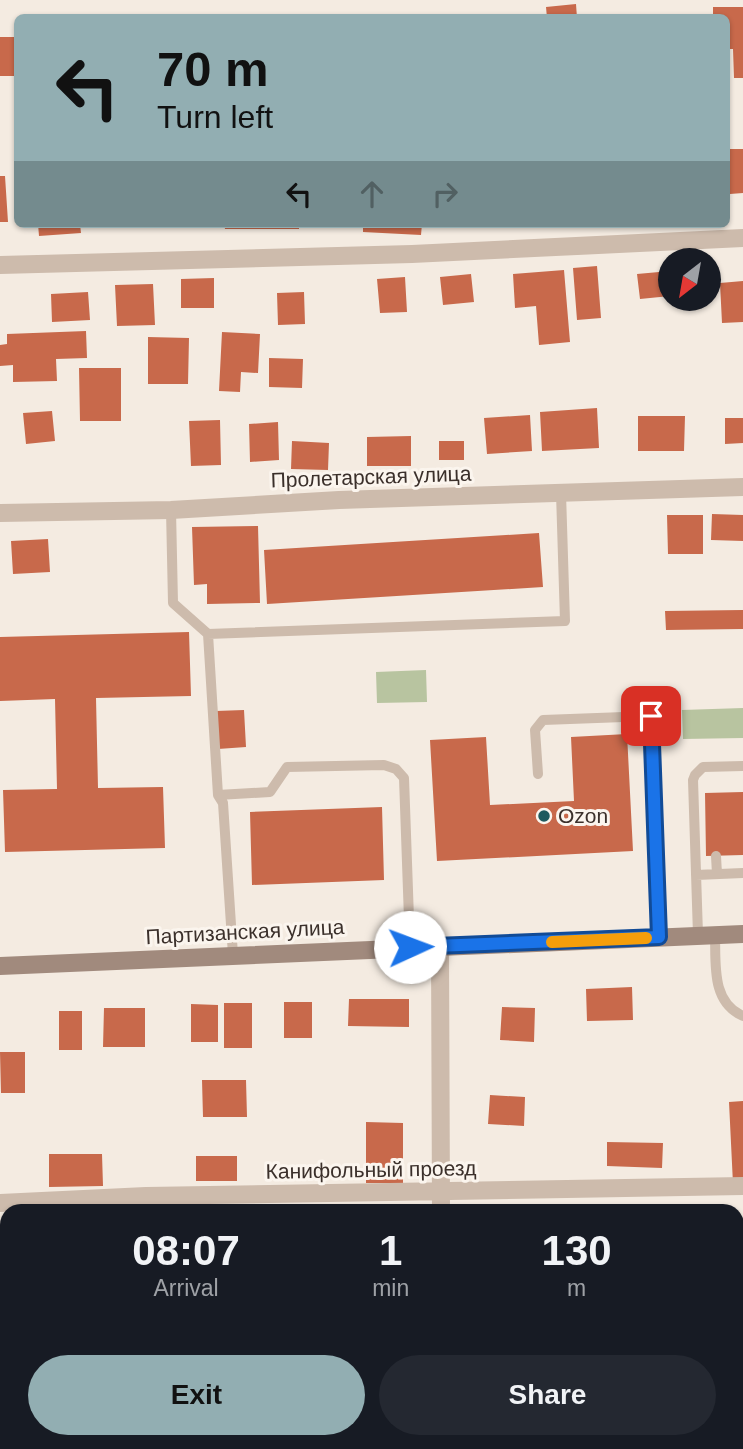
<!DOCTYPE html>
<meta charset="utf-8">
<style>
:root{--surface:#171b24;--page:#242831;--text:#f1f3f6;--muted:#9ea1a6;--accent:#92aeb2}
body{margin:0;font-family:Arial,sans-serif;background:var(--page);color:var(--text);height:100vh;display:flex;flex-direction:column;font-size:26px;white-space:nowrap}
*{box-sizing:border-box;margin:0}
p{font-size:23px;color:var(--muted)}
.icon{flex:none;width:38px;height:38px;fill:none;stroke:currentColor;stroke-width:2;stroke-linecap:round;stroke-linejoin:round}
.map{position:relative;flex:1;overflow:hidden}
.panel{position:absolute;left:0px;top:1204px;width:744px;height:245px;display:flex;flex-direction:column;background:var(--surface);border-radius:21px 21px 0 0;box-shadow:0 2px 5px #0004}
.panel>*{flex:none}
.guide{position:absolute;left:14px;top:14px;width:716px;height:214px;border-radius:10px;box-shadow:0 2px 5px #0004;background:#92aeb2;color:#111;overflow:hidden}
.needle{width:46px;rotate:211deg}
.buttons{position:absolute;left:658px;top:248px;display:grid;gap:14px}
.buttons a{display:grid;place-items:center;width:63px;height:63px;border-radius:50%;background:var(--surface);box-shadow:0 2px 5px #0004;font-size:35px}
.pin{position:absolute;display:grid;place-items:center;width:60px;height:60px;color:#fff;margin:-30px;border-radius:14px;box-shadow:0 4px 10px #0006}
.me{position:absolute;width:77px;margin:-38px;rotate:88deg;stroke-linejoin:round;filter:drop-shadow(0 0 5px #0008)}
.turn{display:flex;align-items:center;gap:24px;height:147px;padding:0 28px;font-size:32px}
.turn .icon{width:91px;height:91px;stroke-width:2.5}
.turn b{display:block;font-size:49px;line-height:60px}
.lanes{display:flex;align-items:center;height:66px;padding:0 28px;background:#0003;justify-content:center;gap:35px;direction:ltr}
.lanes .off{opacity:.35}
.eta{display:flex;justify-content:space-evenly;align-items:center;height:119px;text-align:center}
.eta b{font-size:42px;font-weight:700;line-height:49px}
.cta{display:flex;gap:14px;margin-top:auto;padding:14px 28px}
.cta a{flex:1;height:80px;border-radius:42px;background:var(--accent);color:#111;font-size:28px;font-weight:700;line-height:80px;text-align:center}
.cta a+a{background:var(--page);color:var(--text)}
.map>svg:first-child{display:block}
</style>
<div class="map">
<svg width="743" height="1449" viewBox="0 0 743 1449">
<rect width="100%" height="100%" fill="#f4ebe1"/>
<path fill="#b8c4a0" d="M 426,670 L 427,702 L 377,703 L 376,672 Z
M 743,708 L 743,738 L 683,739 L 682,710 Z"/>
<path fill="#c8694b" d="M 576,4 L 577,18 L 547,18 L 546,7 Z
M 713,7 L 743,7 L 743,78 L 734,78 L 733,49 L 726,49 L 726,18 L 713,18 Z
M 0,37 L 18,37 L 18,76 L 0,76 Z
M 728,149 L 743,149 L 743,193 L 730,194 Z
M 0,176 L 5,176 L 8,222 L 0,222 Z
M 38,224 L 80,224 L 81,233 L 39,236 Z
M 224,224 L 299,224 L 299,229 L 225,229 Z
M 322,224 L 343,224 L 342,228 L 322,228 Z
M 363,224 L 422,224 L 421,235 L 363,232 Z
M 597,266 L 601,318 L 577,320 L 573,268 Z
M 564,270 L 570,342 L 539,345 L 536,306 L 515,308 L 513,274 Z
M 670,271 L 670,296 L 640,299 L 637,274 Z
M 471,274 L 474,302 L 443,305 L 440,277 Z
M 405,277 L 407,312 L 380,313 L 377,279 Z
M 214,278 L 214,308 L 181,308 L 181,279 Z
M 743,281 L 743,322 L 722,323 L 720,283 Z
M 153,284 L 155,325 L 117,326 L 115,285 Z
M 88,292 L 90,320 L 52,322 L 51,294 Z
M 304,292 L 305,324 L 278,325 L 277,293 Z
M 86,331 L 87,358 L 56,359 L 57,381 L 13,382 L 13,365 L 0,366 L 0,345 L 7,344 L 7,334 Z
M 222,332 L 260,334 L 258,373 L 241,372 L 240,392 L 219,391 Z
M 148,337 L 189,338 L 188,384 L 148,384 Z
M 269,358 L 303,359 L 302,388 L 269,387 Z
M 79,368 L 121,368 L 121,421 L 80,421 Z
M 597,408 L 599,448 L 542,451 L 540,412 Z
M 52,411 L 55,441 L 26,444 L 23,413 Z
M 530,415 L 532,451 L 487,454 L 484,418 Z
M 638,416 L 685,416 L 684,451 L 638,451 Z
M 725,418 L 743,418 L 743,443 L 725,444 Z
M 220,420 L 221,465 L 191,466 L 189,421 Z
M 278,422 L 279,460 L 250,462 L 249,424 Z
M 411,436 L 411,466 L 367,466 L 367,437 Z
M 292,441 L 329,443 L 328,470 L 291,469 Z
M 439,441 L 464,441 L 464,460 L 439,460 Z
M 712,514 L 743,515 L 743,541 L 711,540 Z
M 667,515 L 703,515 L 703,554 L 668,554 Z
M 258,526 L 260,603 L 207,604 L 207,584 L 194,585 L 192,527 Z
M 539,533 L 543,587 L 267,604 L 264,550 Z
M 48,539 L 50,572 L 13,574 L 11,541 Z
M 743,610 L 743,629 L 666,630 L 665,611 Z
M 189,632 L 191,696 L 96,698 L 98,788 L 163,787 L 165,848 L 5,852 L 3,790 L 57,789 L 55,699 L 0,701 L 0,637 Z
M 244,710 L 246,747 L 218,749 L 216,711 Z
M 627,734 L 633,851 L 437,861 L 430,740 L 486,737 L 490,805 L 574,801 L 571,737 Z
M 743,792 L 743,855 L 706,856 L 705,793 Z
M 382,807 L 384,880 L 252,885 L 250,812 Z
M 632,987 L 633,1020 L 587,1021 L 586,989 Z
M 349,999 L 409,999 L 409,1027 L 348,1026 Z
M 284,1002 L 312,1002 L 312,1038 L 284,1038 Z
M 224,1003 L 252,1003 L 252,1048 L 224,1048 Z
M 191,1004 L 218,1005 L 218,1042 L 191,1042 Z
M 502,1007 L 535,1008 L 534,1042 L 500,1040 Z
M 104,1008 L 145,1008 L 145,1047 L 103,1047 Z
M 59,1011 L 82,1011 L 82,1050 L 59,1050 Z
M 0,1052 L 25,1052 L 25,1093 L 1,1093 Z
M 202,1080 L 246,1080 L 247,1117 L 203,1117 Z
M 490,1095 L 525,1097 L 524,1126 L 488,1124 Z
M 743,1101 L 743,1184 L 733,1184 L 729,1102 Z
M 366,1122 L 403,1123 L 403,1183 L 366,1183 Z
M 607,1142 L 663,1143 L 662,1168 L 607,1166 Z
M 49,1154 L 102,1154 L 103,1186 L 49,1187 Z
M 196,1156 L 237,1156 L 237,1181 L 196,1181 Z
M 0,1229 L 3,1229 L 3,1264 L 0,1263 Z"/>
<g fill="none" stroke-linecap="round" stroke-linejoin="round">
<path stroke="#cdbbac" stroke-width="10" d="M 171,510 L 173,603 L 208,634 L 218,795 L 223,803 L 233,955
M 208,634 L 565,621 L 561,493
M 538,774 L 535,730 L 543,720 L 651,716 L 659,937
M 218,795 L 270,792 L 287,767 L 384,765 L 396,769 L 404,778 L 410,947
M 716,856 L 717,874
M 696,875 L 743,873
M 698,935 L 693,780 L 695,775 L 703,767 L 743,766
M 715,935 C 716,964 711,1002 743,1016"/>
<path stroke="#cdbbac" stroke-width="18" d="M 0,265 L 412,254 L 743,238
M 0,513 L 171,510 L 339,500 L 743,487
M 440,946 L 441,1211
M 0,1203 L 146,1196 L 743,1186
M 737,1431 L 743,1431
M 153,1449 L 462,1442"/>
<path stroke="#a18a7d" stroke-width="18" d="M 0,966 L 743,934"/>
</g>
<g fill="none" stroke-linecap="round" stroke-linejoin="round">
<defs>
<path id="route" d="M 410,947 L 659,937 L 651,716"/>
</defs>
<use href="#route" stroke="#114b97" stroke-width="18"/>
<use href="#route" stroke="#1a73e8" stroke-width="12"/>
<path stroke="#f59e0b" stroke-width="12" d="M 552,942 L 646,938"/>
</g>
<circle fill="#1f5a5e" stroke="#fbf5ee" stroke-width="2.5" cx="544" cy="816" r="7"/>
<g text-anchor="middle" stroke-width="6" stroke-linejoin="round" paint-order="stroke">
<g font-size="21" fill="#3b302b" stroke="#fbf5ee">
<text transform="translate(371 477) rotate(-2)" y="7">Пролетарская улица</text>
<text transform="translate(245 932) rotate(-3)" y="7">Партизанская улица</text>
<text transform="translate(371 1170) rotate(-1)" y="7">Канифольный проезд</text>
</g>
<g font-size="21" fill="#3b302b" stroke="#fbf5ee" text-anchor="start">
<text x="558" y="823">Ozon</text>
</g>
</g>
</svg>
<div class="buttons">
<a><svg class="needle" viewBox="-14 -14 28 28"><path d="M0-13l5 13h-10z" fill="#e53935"/><path d="M0 13l5-13h-10z" fill="#9ea1a6"/></svg></a>
</div>
<div class="pin" style="left:651px;top:716px;background:#d93025"><svg class="icon" aria-label="arrive" viewBox="0 0 24 24"><path d="M6 21V4h12l-3 4 3 4H6"/></svg></div>
<svg class="me" style="left:410px;top:947px" viewBox="-20 -20 40 40"><circle r="19" fill="#fff"/><path d="M0-13L10 11 0 6-10 11z" fill="#1a73e8"/></svg>
<div class="guide">
<div class="turn"><svg class="icon" aria-label="left" viewBox="0 0 24 24"><path d="M17 20v-9H6M10 6l-5 5 5 5"/></svg><div><b>70 m</b>Turn left</div></div>
<div class="lanes"><svg class="icon" aria-label="left" viewBox="0 0 24 24"><path d="M17 20v-9H6M10 6l-5 5 5 5"/></svg><svg class="icon off" aria-label="ahead" viewBox="0 0 24 24"><path d="M12 20V5M6 11l6-6 6 6"/></svg><svg class="icon off" aria-label="right" viewBox="0 0 24 24"><path d="M7 20v-9h11M14 6l5 5-5 5"/></svg></div>
</div>
<section class="panel">
<div class="eta">
<div><b>08:07</b><p>Arrival</p></div>
<div><b>1</b><p>min</p></div>
<div><b>130</b><p>m</p></div>
</div>
<div class="cta"><a>Exit</a><a>Share</a></div>
</section>
</div>
